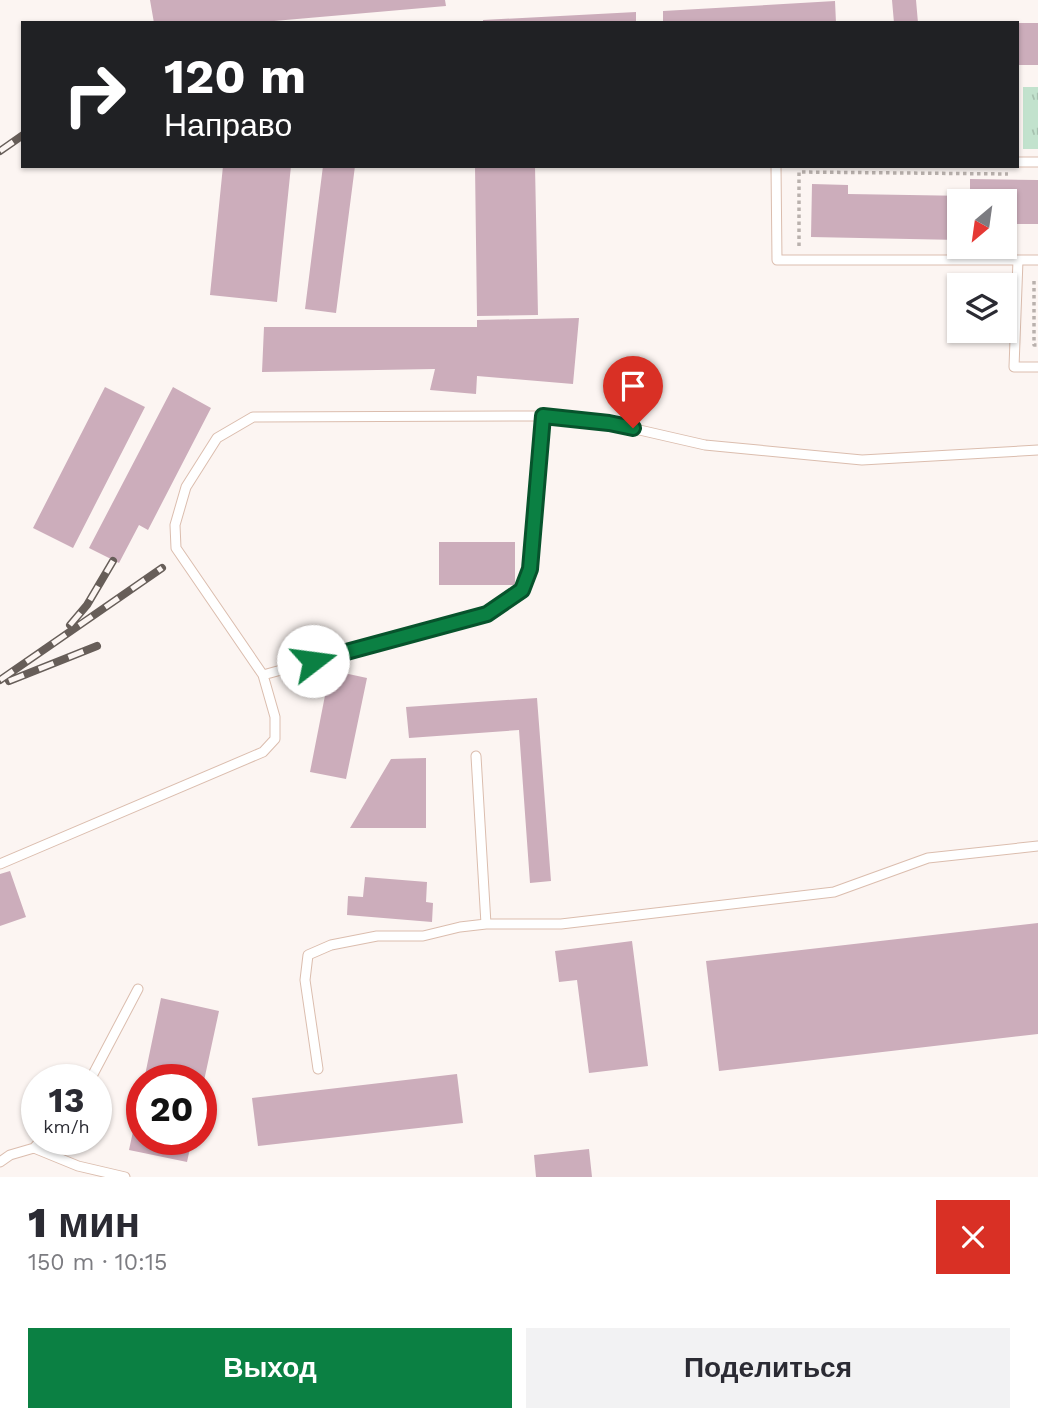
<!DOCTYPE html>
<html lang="ru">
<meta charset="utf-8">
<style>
:root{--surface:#fff;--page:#f2f2f3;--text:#2b2b33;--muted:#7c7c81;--accent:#0b8043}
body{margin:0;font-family:"Work Sans",sans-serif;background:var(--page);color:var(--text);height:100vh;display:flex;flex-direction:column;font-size:26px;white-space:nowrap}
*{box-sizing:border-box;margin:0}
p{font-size:23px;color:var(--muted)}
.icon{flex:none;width:38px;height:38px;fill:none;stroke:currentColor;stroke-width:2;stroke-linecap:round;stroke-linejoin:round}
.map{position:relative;height:1177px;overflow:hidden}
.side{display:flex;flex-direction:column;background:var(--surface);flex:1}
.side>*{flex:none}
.banner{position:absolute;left:21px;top:21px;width:998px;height:147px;border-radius:0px;box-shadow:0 2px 5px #0004;background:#202124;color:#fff;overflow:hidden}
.needle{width:46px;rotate:209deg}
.controls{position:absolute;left:947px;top:189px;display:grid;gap:14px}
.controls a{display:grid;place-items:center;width:70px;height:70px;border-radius:0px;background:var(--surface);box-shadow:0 2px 5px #0004;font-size:35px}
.speed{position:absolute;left:21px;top:1064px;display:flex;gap:14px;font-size:35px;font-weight:700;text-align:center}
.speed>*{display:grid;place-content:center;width:91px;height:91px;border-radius:50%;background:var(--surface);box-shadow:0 2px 5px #0004;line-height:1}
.speed small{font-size:18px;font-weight:400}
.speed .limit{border:10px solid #d22;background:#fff;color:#111}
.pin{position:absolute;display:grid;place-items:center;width:60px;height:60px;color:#fff;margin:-72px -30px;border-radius:50% 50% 50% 0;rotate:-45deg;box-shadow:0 0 7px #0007}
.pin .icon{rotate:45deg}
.me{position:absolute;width:77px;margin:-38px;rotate:75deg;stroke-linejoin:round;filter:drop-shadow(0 0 5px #0008)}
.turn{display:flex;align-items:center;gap:24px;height:147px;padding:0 28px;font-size:32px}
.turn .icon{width:91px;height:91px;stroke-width:2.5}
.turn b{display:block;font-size:49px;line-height:60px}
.round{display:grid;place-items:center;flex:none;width:74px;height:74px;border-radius:0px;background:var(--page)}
.headline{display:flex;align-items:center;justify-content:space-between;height:119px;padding:0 28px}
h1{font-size:42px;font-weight:800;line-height:52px}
.cta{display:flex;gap:14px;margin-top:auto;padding:14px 28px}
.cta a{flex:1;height:80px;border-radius:0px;background:var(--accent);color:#fff;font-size:28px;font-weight:800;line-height:80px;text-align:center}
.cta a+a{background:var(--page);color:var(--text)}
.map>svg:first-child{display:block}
</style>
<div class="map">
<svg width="1038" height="1177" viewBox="0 0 1038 1177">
<defs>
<pattern id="park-tufts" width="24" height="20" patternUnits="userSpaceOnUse" patternTransform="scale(1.75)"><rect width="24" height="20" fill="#c2e2cd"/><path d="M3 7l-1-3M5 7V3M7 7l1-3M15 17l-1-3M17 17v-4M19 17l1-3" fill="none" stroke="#a6c1af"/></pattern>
</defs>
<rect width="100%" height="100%" fill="#fcf5f2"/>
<path fill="url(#park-tufts)" d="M 1023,87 L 1038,87 L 1038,149 L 1023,149 Z"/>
<path fill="#ccadbb" d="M 150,0 L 445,0 L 446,6 L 250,23 L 154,23 Z
M 892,0 L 916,0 L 918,23 L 894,23 Z
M 835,1 L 836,23 L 663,23 L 663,11 Z
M 636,12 L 636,23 L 483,23 L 483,20 Z
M 1017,23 L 1038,23 L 1038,65 L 1017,65 Z
M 223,166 L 291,166 L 277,302 L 210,295 Z
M 323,166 L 355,166 L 336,313 L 305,309 Z
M 475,166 L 535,166 L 538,315 L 477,316 Z
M 970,179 L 1038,180 L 1038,224 L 1004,224 L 1004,201 L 959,201 L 959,240 L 811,237 L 812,184 L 848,185 L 848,194 L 970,196 Z
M 579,318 L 573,384 L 477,376 L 476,394 L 430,390 L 435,369 L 262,372 L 264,327 L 477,327 L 477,320 Z
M 105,387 L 145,407 L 73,548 L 33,528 Z
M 173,387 L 211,408 L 148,530 L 139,525 L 119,563 L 89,548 Z
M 439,542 L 515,542 L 515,585 L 439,585 Z
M 330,670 L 367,678 L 346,779 L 310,772 Z
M 537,698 L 551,881 L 530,883 L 519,730 L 409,738 L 406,707 Z
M 426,758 L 426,828 L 350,828 L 391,759 Z
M 10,871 L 26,917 L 0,926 L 0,874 Z
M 365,877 L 427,882 L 426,902 L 433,903 L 432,922 L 347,915 L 348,896 L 363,897 Z
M 1038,923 L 1038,1034 L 719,1071 L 706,961 Z
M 632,941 L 648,1066 L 589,1073 L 577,980 L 559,982 L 555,951 Z
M 161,998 L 219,1011 L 202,1090 L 201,1080 L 144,1080 Z
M 457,1074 L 463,1123 L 258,1146 L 252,1098 Z
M 141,1094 L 142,1139 L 192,1139 L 187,1162 L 129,1150 Z
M 589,1149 L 592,1177 L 536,1177 L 534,1155 Z"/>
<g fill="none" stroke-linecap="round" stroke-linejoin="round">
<defs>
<path id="lane" d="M 1017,162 L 1038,162
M 776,166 L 777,260 L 1038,260
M 1018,260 L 1014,367 L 1038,367
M 263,675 L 487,613 L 522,590 L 530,569 L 543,416 L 609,423 L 705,445 L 862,460 L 1038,450
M 476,756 L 486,924 L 561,924 L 834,892 L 928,858 L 1038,846
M 0,864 L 263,752 L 275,739 L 275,717 L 263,675 L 176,548 L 175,525 L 186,487 L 217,438 L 253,417 L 543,416
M 318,1069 L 305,980 L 308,955 L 331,945 L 377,936 L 423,936 L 460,927 L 486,924
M 90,1080 L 138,989
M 34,1148 L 78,1166 L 125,1177
M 0,1162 L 10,1155 L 34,1148 L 42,1139"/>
</defs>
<use href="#lane" stroke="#dbbdae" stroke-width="11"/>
<path stroke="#b9b1ad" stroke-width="3.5" stroke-dasharray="3.5 3.5" stroke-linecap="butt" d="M 799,246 L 799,172 L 1008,174
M 1034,281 L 1034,345 L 1038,345"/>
<use href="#lane" stroke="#fff" stroke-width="9"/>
<defs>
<path id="rail" d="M 0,151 L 23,135
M 70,625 L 87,605 L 113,561
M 0,680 L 162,568
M 9,681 L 97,646"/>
</defs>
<use href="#rail" stroke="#675e59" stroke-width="8"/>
<use href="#rail" stroke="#fcf5f2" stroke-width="5" stroke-dasharray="16" stroke-linecap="butt"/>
</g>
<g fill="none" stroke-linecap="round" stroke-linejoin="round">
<defs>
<path id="route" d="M 313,661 L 487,614 L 522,590 L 530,569 L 543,416 L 609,423 L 633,428"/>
</defs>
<use href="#route" stroke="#07532c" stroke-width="18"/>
<use href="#route" stroke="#0b8043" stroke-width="12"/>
</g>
</svg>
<div class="controls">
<a><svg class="needle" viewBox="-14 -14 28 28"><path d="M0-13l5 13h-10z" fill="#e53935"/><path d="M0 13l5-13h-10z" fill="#7c7c81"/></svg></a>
<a><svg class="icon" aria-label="layers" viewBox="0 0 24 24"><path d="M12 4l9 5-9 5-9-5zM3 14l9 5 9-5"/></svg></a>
</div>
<div class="speed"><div>13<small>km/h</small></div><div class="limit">20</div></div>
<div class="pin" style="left:633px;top:428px;background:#d93025"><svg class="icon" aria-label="arrive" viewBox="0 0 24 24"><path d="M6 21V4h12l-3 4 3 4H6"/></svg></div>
<svg class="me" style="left:313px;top:661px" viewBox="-20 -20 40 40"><circle r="19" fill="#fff"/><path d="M0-13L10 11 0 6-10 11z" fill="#0b8043"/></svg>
<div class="banner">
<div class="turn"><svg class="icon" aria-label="right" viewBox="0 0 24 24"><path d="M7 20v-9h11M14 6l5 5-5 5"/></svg><div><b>120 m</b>Направо</div></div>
</div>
</div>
<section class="side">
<div class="headline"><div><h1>1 мин</h1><p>150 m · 10:15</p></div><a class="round" style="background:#d93025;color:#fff"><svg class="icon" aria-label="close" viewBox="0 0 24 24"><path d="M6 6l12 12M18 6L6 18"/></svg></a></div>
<div class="cta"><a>Выход</a><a>Поделиться</a></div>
</section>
